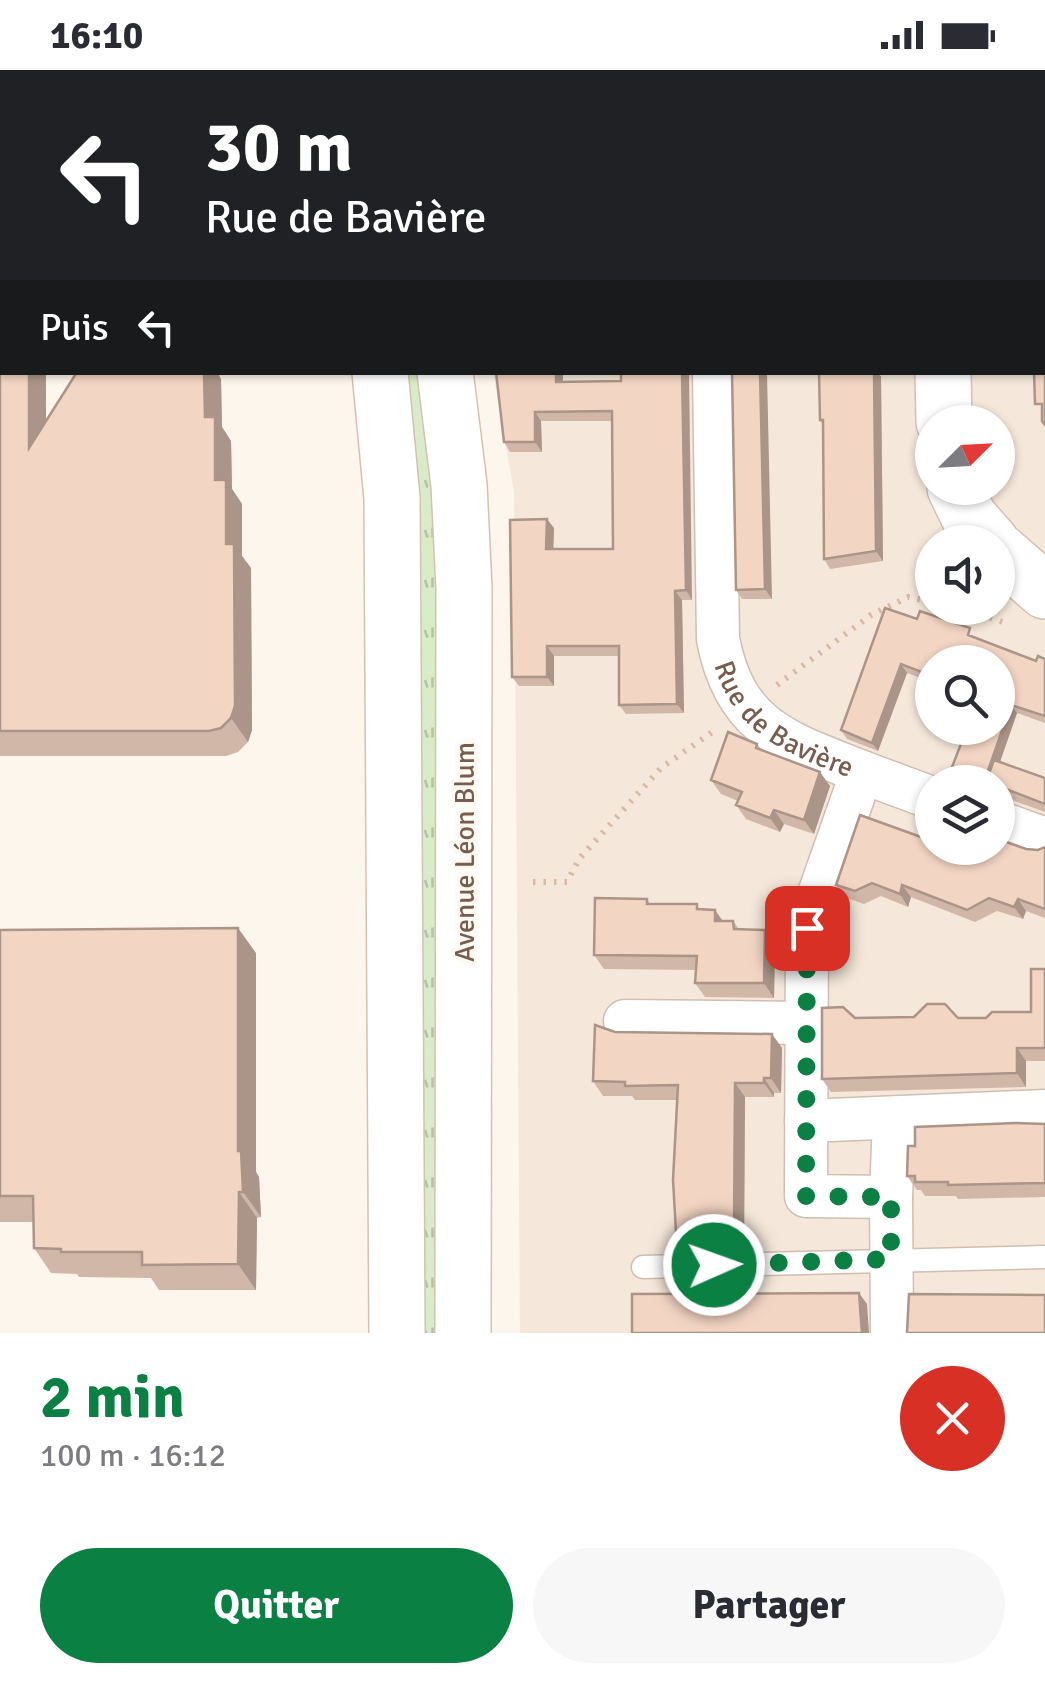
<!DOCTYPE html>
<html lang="fr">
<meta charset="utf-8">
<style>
:root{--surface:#fff;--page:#f7f7f7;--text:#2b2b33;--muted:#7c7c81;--accent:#0b8043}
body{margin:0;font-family:Signika,sans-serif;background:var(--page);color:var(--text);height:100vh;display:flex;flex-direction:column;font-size:38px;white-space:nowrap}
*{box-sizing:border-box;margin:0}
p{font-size:32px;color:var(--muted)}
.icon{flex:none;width:55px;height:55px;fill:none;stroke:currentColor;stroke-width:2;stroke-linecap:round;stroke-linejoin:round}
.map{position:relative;height:1263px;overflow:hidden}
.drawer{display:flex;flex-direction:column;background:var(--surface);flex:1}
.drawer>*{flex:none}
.top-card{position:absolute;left:0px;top:0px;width:1045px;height:305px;box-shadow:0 2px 8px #0004;background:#202124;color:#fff;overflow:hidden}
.needle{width:65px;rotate:66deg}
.fabs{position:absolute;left:915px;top:335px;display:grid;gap:20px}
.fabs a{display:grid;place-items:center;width:100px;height:100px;border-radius:50%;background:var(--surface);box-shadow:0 2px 8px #0004;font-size:50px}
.pin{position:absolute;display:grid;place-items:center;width:85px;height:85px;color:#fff;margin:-42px;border-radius:20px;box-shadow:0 5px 15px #0006}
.me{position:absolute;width:110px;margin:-55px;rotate:88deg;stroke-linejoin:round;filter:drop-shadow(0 0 8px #0008)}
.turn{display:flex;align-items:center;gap:35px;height:210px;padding:0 40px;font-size:45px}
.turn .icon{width:130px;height:130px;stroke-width:2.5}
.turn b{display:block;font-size:70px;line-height:85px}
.then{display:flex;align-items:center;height:95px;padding:0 40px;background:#0003;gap:20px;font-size:38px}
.round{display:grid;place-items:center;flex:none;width:105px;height:105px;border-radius:52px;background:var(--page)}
.summary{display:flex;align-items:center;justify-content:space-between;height:170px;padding:0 40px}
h1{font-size:60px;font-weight:800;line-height:75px;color:var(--accent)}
.cta{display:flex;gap:20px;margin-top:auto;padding:20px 40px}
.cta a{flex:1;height:115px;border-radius:60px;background:var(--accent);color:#fff;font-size:40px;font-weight:800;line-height:115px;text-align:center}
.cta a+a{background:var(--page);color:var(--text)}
.status{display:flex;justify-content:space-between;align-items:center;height:70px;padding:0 50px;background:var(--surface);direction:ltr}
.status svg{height:28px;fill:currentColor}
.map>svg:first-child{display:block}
</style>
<div class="status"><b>16:10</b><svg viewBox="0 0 49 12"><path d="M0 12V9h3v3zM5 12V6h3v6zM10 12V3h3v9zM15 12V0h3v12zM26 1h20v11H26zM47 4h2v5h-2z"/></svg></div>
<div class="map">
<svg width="1045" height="1263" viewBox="0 0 1045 1263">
<defs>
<pattern id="grass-tufts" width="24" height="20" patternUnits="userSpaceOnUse" patternTransform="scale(2.5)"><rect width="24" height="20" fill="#d8ecc9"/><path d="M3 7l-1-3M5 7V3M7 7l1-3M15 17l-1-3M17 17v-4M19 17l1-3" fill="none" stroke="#b4c2a5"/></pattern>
</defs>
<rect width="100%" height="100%" fill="#fdf6ec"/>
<path fill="#f5e8da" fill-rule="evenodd" d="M 431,0 L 1045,0 L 1045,1263 L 520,1263 L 514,422 L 493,303 L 1042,302 L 1042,2 ZM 932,352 L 998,352 L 998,418 L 932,418 ZM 932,472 L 998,472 L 998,538 L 932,538 ZM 932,592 L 998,592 L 998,658 L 932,658 ZM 932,712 L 998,712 L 998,778 L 932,778 Z"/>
<path fill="url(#grass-tufts)" d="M 398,303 L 424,303 L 436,389 L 444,1263 L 418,1263 Z"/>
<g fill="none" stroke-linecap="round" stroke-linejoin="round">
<defs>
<path id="lane" d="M 643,1197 L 1045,1187"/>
<g id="street">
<path d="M 709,0 L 709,2"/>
<path id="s1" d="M 714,302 L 718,569 C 735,659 787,672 862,702 L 807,858 L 806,1126 L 891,1127 L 894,1048"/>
<path d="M 862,702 L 932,728"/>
<path d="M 998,752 L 1043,768"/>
<path d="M 625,951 L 806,953"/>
<path d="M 806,1051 L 1045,1041"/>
<path d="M 891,1127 L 892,1263"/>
</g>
<path id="secondary" d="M 273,0 L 274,2
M 366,0 L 367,2
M 937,0 L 937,2
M 380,302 L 392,428 L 397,1263
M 445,302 L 459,415 L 464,518 L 463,1263
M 943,302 L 944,352
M 955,418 L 969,447 L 991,472
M 998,480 L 1045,521"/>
</defs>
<use href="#lane" stroke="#d1beb0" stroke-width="25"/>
<use href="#street" stroke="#d1beb0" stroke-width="45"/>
<use href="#secondary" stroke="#d6c0b0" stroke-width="58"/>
<path stroke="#d9b8a5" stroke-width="6" stroke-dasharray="2.5 8" stroke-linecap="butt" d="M 960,538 L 1006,553
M 777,615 L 871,545 L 908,527 L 932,532
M 533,812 L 567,812 L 579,789 L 661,698 L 718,658"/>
<use href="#lane" stroke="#fff" stroke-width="22"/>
<use href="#street" stroke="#fff" stroke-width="42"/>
<use href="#secondary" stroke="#fff" stroke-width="55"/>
</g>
<path fill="#d1b7a8" d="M 554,0 L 667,0 L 667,2 L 556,2 Z
M 0,115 L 46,352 L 77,302 L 217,302 L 221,309 L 222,357 L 231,371 L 232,419 L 242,434 L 242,486 L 251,498 L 252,660 L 248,672 L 238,682 L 226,686 L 0,686 Z
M 496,302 L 563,302 L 563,312 L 621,311 L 692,530 L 682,530 L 684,643 L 626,644 L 619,635 L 619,586 L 554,586 L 554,616 L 519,616 L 512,607 L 554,458 L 553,479 L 613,479 L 612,351 L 541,351 L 542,382 L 510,382 L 504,372 Z
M 732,302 L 772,529 L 742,529 L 736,520 Z
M 819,302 L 878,302 L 881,307 L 883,491 L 830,499 L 824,489 L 823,355 L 820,350 Z
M 917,549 L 976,567 L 976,568 L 1036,591 L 1045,589 L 1045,653 L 1017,643 L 1000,692 L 1045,708 L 1045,742 L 1006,728 L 998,728 L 998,712 L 954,712 L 949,705 L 998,592 L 932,592 L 932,612 L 907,603 L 878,681 L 847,669 L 841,660 Z
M 757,674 L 762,680 L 830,716 L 814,764 L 784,754 L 780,762 L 746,749 L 736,735 L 738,731 L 721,724 L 711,710 Z
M 1045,777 L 1045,848 L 1026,841 L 1023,849 L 997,841 L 975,852 L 911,827 L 908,837 L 881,826 L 864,834 L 844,827 L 836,815 L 961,781 L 1026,779 L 1038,780 Z
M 647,829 L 650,834 L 700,839 L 723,851 L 733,851 L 739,859 L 765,860 L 775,874 L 774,928 L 705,927 L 695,913 L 696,900 L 604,899 L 594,885 Z
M 0,860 L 256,883 L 256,1102 L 259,1107 L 261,1147 L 257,1148 L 256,1220 L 159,1220 L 151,1208 L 79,1207 L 77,1204 L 51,1203 L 34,1178 L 33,1152 L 0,1152 Z
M 1045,899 L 1045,991 L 1026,991 L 1026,1017 L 831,1022 L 822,1009 L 855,948 L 986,948 L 1031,942 Z
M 615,962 L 782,978 L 781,1023 L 774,1023 L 774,1027 L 745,1027 L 744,1176 L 686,1176 L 676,1162 L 677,1030 L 635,1030 L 632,1026 L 603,1026 L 593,1011 Z
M 1045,1054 L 1045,1127 L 958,1129 L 956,1126 L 925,1126 L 921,1120 L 917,1120 L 907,1106 L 915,1076 Z"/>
<path fill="#aa9588" d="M 29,302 L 46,302 L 46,403 L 29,378 Z
M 204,302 L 217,302 L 221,309 L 222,357 L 231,371 L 232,419 L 242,434 L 242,486 L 251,498 L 252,660 L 248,672 L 231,648 L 226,474 L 205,347 Z
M 556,302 L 563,302 L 563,322 L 556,312 Z
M 682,302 L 689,302 L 692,530 L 686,520 Z
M 760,302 L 767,302 L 772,529 L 765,519 Z
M 874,302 L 878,302 L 881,307 L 883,491 L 876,481 Z
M 535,342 L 541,351 L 542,382 L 535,372 Z
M 547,449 L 554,458 L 553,489 L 546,479 Z
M 675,521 L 682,530 L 684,643 L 677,634 Z
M 547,576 L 554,586 L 554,616 L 547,607 Z
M 901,594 L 907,603 L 878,681 L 872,673 Z
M 1011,635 L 1017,643 L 993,712 L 984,712 Z
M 820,702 L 830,716 L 814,764 L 804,750 Z
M 774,740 L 784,754 L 780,762 L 770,748 Z
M 902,815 L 911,827 L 908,837 L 900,824 Z
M 1018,829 L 1026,841 L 1023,849 L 1014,837 Z
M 715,840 L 725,854 L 715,851 Z
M 238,858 L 256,883 L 256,1102 L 259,1107 L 261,1147 L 243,1122 L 238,1081 Z
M 765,860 L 775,874 L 774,928 L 764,913 Z
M 772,964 L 782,978 L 781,1023 L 771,1008 Z
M 1017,978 L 1026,991 L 1026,1017 L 1017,1003 Z
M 764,1008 L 774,1023 L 774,1027 L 764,1013 Z
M 735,1013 L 745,1027 L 744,1176 L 734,1162 Z
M 239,1122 L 257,1148 L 256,1220 L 238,1194 Z
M 859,1223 L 867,1234 L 869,1263 L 862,1263 Z"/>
<path fill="#f3d5c3" stroke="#aa9588" stroke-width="2.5" d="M 598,0 L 660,0 L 660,2 L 598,2 Z
M 727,0 L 755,0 L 755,2 L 727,2 Z
M 821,0 L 872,0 L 872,2 L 821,2 Z
M 1031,0 L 1045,0 L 1045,355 L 1042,351 L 1042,334 L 1035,334 L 1034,302 L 1042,302 L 1042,2 L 1032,2 Z
M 0,115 L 2,116 L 2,302 L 29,302 L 29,378 L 77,302 L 204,302 L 205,347 L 215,347 L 215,410 L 226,410 L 226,474 L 234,474 L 235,636 L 231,648 L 221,658 L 209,661 L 0,661 Z
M 496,302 L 556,302 L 556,312 L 621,311 L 621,302 L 682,302 L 686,520 L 675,521 L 677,634 L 619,635 L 619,576 L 547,576 L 547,607 L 512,607 L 510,450 L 547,449 L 546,479 L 613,479 L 612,341 L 535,342 L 535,372 L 504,372 Z
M 732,302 L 760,302 L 765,519 L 736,520 Z
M 819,302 L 874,302 L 876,481 L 824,489 L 823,350 L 820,350 Z
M 885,538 L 917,549 L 920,541 L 970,558 L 968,565 L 1036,591 L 1038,586 L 1045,589 L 1045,646 L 1011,635 L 984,712 L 968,712 L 949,705 L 967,658 L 998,658 L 998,592 L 932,592 L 932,606 L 901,594 L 872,673 L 841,660 Z
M 728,662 L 757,674 L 756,678 L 820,702 L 804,750 L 774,740 L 770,748 L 736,735 L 742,722 L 711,710 Z
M 994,690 L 1045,708 L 1045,734 L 998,716 L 998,712 L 986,712 Z
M 860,745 L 932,771 L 932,778 L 951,778 L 961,781 L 963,778 L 998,778 L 998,769 L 1026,779 L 1038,780 L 1045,777 L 1045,839 L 1018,829 L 1014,837 L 989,828 L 967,840 L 902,815 L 900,824 L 872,813 L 855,821 L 836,815 Z
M 595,828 L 647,829 L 647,834 L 697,834 L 697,839 L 715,840 L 715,851 L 733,851 L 734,859 L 765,860 L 764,913 L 695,913 L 697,886 L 594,885 Z
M 238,858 L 238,1081 L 241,1081 L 243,1122 L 239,1122 L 238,1194 L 142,1195 L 142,1182 L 61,1182 L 61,1179 L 34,1178 L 33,1126 L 0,1126 L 0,860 Z
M 1031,899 L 1045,899 L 1045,978 L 1017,978 L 1017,1003 L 822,1009 L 822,938 L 843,937 L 855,948 L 914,947 L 927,934 L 945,934 L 958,948 L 986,948 L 992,942 L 1031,942 Z
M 595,955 L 615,962 L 772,964 L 771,1008 L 764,1008 L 764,1013 L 735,1013 L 734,1162 L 676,1162 L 673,1110 L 678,1015 L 625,1016 L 625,1012 L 593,1011 Z
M 1016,1053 L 1045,1054 L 1045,1113 L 948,1115 L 948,1112 L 915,1112 L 915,1106 L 907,1106 L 908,1076 L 915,1076 L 915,1057 Z
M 859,1223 L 862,1263 L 632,1263 L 632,1224 Z
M 909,1224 L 1045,1225 L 1045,1263 L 907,1263 Z"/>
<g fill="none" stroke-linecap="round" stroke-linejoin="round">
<path stroke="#0b8043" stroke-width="18" stroke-dasharray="0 32.4" d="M 714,1195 L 891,1189 L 891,1127 L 806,1126 L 807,858"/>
</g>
<g text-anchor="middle" stroke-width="10" stroke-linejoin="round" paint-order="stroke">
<g font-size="28" fill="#7a5c4d" stroke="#fffaf3">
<text dy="10" stroke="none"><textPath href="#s1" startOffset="378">Rue de Bavière</textPath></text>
<text transform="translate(464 782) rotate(-90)" y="10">Avenue Léon Blum</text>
</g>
</g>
</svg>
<div class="fabs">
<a><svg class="needle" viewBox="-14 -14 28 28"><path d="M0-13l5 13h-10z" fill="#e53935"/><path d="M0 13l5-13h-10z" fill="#7c7c81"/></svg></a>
<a><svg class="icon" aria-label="sound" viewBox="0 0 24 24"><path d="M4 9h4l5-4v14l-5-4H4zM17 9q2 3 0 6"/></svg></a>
<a><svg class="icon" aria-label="search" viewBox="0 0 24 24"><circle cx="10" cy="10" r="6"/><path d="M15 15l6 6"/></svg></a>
<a><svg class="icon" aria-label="layers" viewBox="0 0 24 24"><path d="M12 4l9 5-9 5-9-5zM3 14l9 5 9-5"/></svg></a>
</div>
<div class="pin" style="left:807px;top:858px;background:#d93025"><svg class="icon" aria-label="arrive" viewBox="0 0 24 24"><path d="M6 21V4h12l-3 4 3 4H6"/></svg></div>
<svg class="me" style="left:714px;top:1195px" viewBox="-20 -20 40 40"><circle r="17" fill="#0b8043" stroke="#fff" stroke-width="3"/><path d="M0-11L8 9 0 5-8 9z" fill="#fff"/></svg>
<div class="top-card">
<div class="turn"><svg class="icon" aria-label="left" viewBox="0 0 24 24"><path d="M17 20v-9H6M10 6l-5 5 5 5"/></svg><div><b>30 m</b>Rue de Bavière</div></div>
<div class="then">Puis<svg class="icon" aria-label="left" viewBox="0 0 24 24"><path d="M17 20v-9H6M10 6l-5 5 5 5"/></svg></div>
</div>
</div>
<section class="drawer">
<div class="summary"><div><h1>2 min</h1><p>100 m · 16:12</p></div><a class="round" style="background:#d93025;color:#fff"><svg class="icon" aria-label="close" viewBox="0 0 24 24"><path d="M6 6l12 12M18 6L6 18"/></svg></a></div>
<div class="cta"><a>Quitter</a><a>Partager</a></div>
</section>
